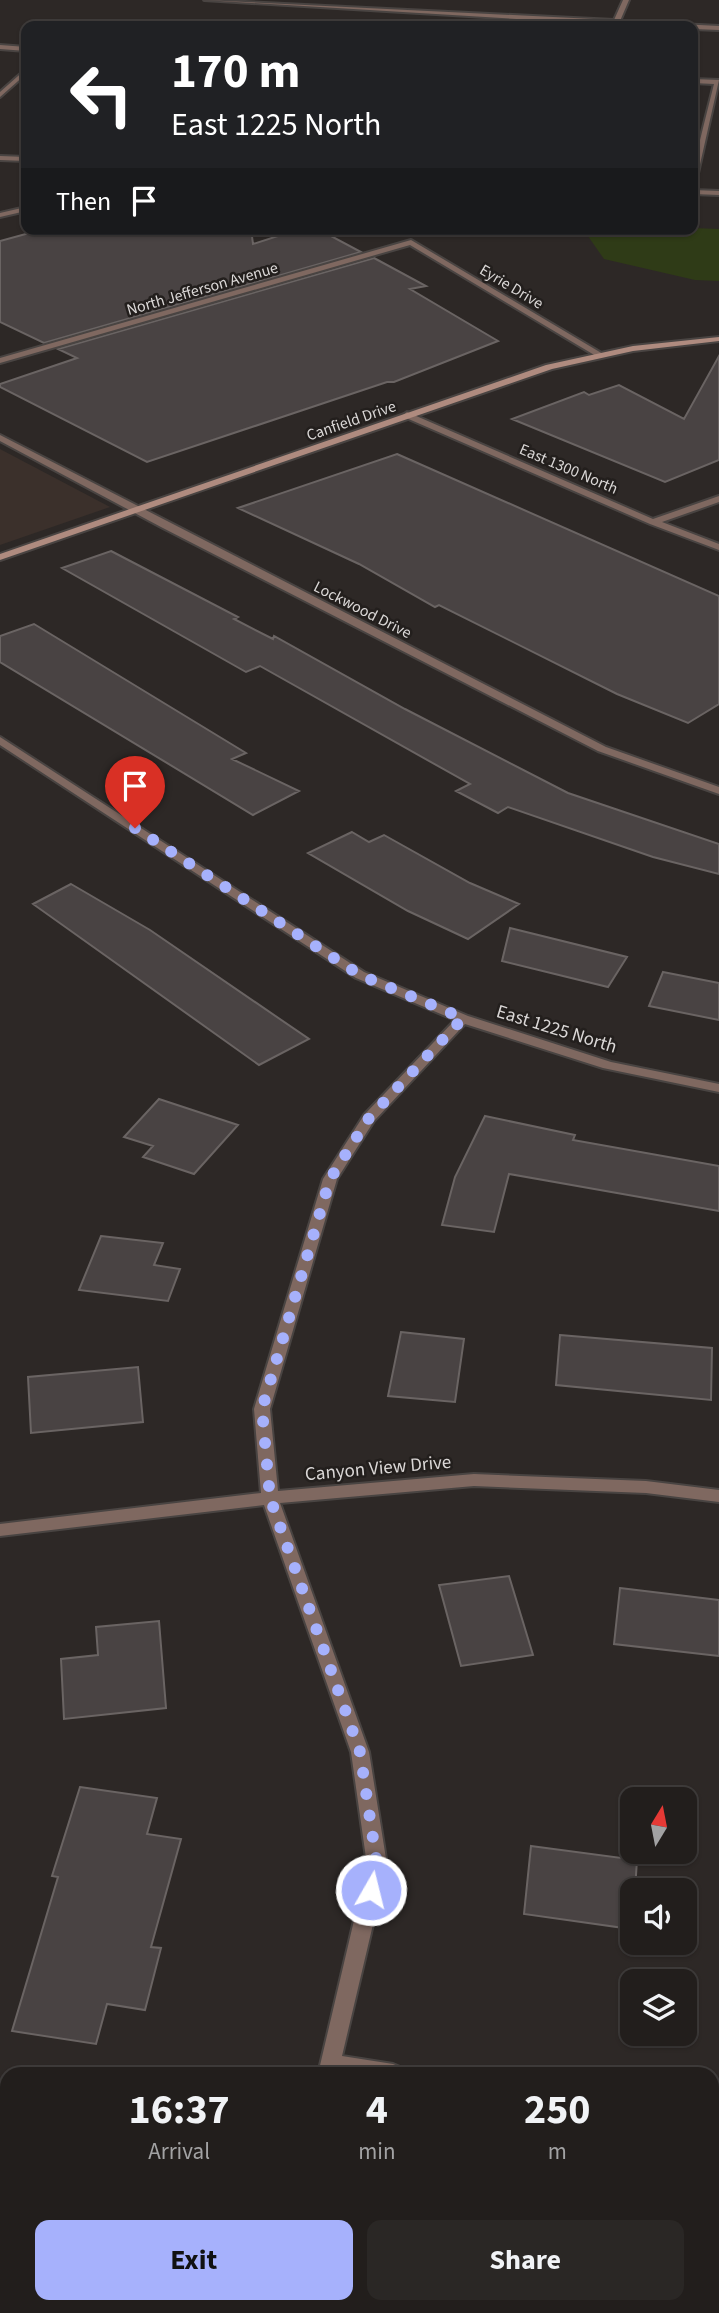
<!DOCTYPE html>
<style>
:root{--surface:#221e1c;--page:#2a2725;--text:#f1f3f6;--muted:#a2a2a3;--line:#3f3c3b;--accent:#a6b1fc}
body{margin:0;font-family:"Source Sans 3",sans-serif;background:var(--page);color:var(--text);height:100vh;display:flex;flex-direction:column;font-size:26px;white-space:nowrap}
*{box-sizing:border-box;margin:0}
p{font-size:23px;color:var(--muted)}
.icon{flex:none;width:38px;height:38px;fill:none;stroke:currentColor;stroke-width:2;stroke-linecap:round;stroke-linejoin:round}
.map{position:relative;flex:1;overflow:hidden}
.side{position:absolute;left:0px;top:2067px;width:719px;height:247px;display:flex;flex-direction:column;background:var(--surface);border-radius:21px 21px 0 0;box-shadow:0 2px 5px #0004,0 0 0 2px var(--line)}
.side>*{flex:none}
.hud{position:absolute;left:21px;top:21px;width:677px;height:214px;border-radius:14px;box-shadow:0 2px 5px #0004,0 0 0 2px var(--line);background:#202124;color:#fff;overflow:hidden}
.needle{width:46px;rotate:10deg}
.controls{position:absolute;left:620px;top:1787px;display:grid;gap:14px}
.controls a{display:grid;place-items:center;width:77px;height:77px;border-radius:14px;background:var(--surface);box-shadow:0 2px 5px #0004,0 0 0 2px var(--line);font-size:35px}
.pin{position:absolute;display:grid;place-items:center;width:60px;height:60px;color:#fff;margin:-72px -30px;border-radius:50% 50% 50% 0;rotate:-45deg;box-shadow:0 0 7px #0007}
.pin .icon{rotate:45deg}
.me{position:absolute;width:77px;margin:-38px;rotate:8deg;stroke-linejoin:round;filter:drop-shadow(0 0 5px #0008)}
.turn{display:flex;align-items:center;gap:24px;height:147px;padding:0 35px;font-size:32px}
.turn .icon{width:91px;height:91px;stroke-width:2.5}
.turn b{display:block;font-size:49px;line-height:60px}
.then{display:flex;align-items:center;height:66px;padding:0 35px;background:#0003;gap:14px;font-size:26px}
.eta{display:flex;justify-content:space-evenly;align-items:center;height:119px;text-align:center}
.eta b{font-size:42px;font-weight:700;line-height:49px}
.primary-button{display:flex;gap:14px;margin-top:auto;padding:14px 35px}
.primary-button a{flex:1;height:80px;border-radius:14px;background:var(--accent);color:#111;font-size:28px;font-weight:700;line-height:80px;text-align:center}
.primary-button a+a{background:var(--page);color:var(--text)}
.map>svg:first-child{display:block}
</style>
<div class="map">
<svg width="719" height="2313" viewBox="0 0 719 2313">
<rect width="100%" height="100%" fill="#2d2826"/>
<path fill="#3b302b" d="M 0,449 L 110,507 L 0,545 Z"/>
<path fill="#2f3b17" d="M 693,228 L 719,229 L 719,281 L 695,280 L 604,259 L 583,229 Z"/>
<path fill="#494343" stroke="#6a6463" stroke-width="2" d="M 44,229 L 251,229 L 253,244 L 284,234 L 318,229 L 361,252 L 44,343 L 0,322 L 0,241 Z
M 374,258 L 426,286 L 410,289 L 498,341 L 394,382 L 387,382 L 147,462 L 0,387 L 0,384 L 77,358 L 58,349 Z
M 719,356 L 719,460 L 665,482 L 512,419 L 584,392 L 589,395 L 619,385 L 684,419 Z
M 397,454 L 719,596 L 719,704 L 688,723 L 617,694 L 439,605 L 435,607 L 359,564 L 238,508 Z
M 111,551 L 238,617 L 234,619 L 273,639 L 274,636 L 405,709 L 568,793 L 719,844 L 719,874 L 653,857 L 508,807 L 498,813 L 456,791 L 470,784 L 260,666 L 246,672 L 62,568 Z
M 34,624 L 246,753 L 232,759 L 299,791 L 253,815 L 0,662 L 0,636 Z
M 352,832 L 369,842 L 384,835 L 470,883 L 519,904 L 468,939 L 408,911 L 308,853 Z
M 71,884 L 150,930 L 309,1039 L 259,1065 L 33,904 Z
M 510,928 L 627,957 L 608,987 L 502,961 Z
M 663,972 L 719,983 L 719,1020 L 649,1006 Z
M 159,1099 L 238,1125 L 194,1174 L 143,1157 L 153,1146 L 124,1137 Z
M 485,1116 L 575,1135 L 573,1140 L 719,1166 L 719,1211 L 509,1174 L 494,1232 L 442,1225 L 455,1177 Z
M 101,1236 L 163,1243 L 154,1265 L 180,1269 L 168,1301 L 79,1290 Z
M 401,1332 L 464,1339 L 455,1402 L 388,1396 Z
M 560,1335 L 712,1348 L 711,1400 L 556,1385 Z
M 138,1367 L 143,1422 L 31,1433 L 28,1377 Z
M 509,1576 L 533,1655 L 461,1666 L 439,1585 Z
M 620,1588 L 719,1600 L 719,1656 L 614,1644 Z
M 159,1621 L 166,1708 L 64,1719 L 61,1659 L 98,1655 L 96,1627 Z
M 80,1787 L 157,1798 L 147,1834 L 181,1839 L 151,1947 L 161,1948 L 145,2010 L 107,2004 L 96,2044 L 12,2031 L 58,1877 L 52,1876 Z
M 531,1846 L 637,1860 L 635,1890 L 632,1890 L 631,1929 L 524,1914 Z"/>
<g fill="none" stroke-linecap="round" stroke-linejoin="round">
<defs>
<path id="street" d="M 204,0 L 614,20 L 623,0 L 629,0 L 620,21 L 719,26 L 719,30 L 693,29 L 693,26 L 616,25 Z
M 0,45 L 26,47 L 26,51 L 0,49 Z
M 26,69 L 26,74 L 0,97 L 0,92 Z
M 693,79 L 719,80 L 696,182 L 693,184 L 693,168 L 714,84 L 693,83 Z
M 0,156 L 26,157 L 26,161 L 0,160 Z
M 693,190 L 719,191 L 719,195 L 693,194 Z
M 26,207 L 26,211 L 0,217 L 0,213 Z
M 411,240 L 603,354 L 596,356 L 410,245 L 0,363 L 0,358 Z
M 407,412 L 653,519 L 719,496 L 719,502 L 662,522 L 719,544 L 719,550 L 650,524 L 404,417 L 403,415 Z
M 0,435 L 606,747 L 719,787 L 719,794 L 598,751 L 161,527 L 0,441 Z
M 0,737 L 364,972 L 468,1016 L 611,1062 L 719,1084 L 719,1092 L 603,1068 L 465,1024 L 374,1121 L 337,1179 L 270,1409 L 278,1491 L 474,1474 L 646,1481 L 719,1490 L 719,1502 L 646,1493 L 474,1486 L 280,1503 L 369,1752 L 387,1865 L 342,2056 L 393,2064 L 400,2067 L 403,2074 L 318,2074 L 367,1865 L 351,1752 L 264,1505 L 0,1536 L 0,1524 L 261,1493 L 254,1409 L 323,1179 L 364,1115 L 455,1020 L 356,978 L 0,745 Z
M 712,2114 L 719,2115 L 719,2135 L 712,2134 Z
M 265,2306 L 287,2306 L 285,2313 L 263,2313 Z"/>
<path id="secondary" d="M 719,337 L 719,341 L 633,351 L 552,369 L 0,560 L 0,554 L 546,365 L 633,346 Z"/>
</defs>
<use href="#street" stroke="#494442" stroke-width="4"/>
<use href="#secondary" stroke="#494442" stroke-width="4"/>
<use href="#street" fill="#7f6860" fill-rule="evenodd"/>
<use href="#secondary" fill="#af8b7f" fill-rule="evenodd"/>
</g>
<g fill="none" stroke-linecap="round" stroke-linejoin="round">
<path stroke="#a6b1fc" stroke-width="12" stroke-dasharray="0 21.6" d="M 135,828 L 360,975 L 463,1018 L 369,1118 L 330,1179 L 262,1409 L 270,1498 L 360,1752 L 377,1865 L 371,1890"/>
</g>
<g text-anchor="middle" stroke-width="5" stroke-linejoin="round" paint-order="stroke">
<g font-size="16" fill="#dad7d6" stroke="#231f1d">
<text transform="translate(512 286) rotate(31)" y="6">Eyrie Drive</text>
<text transform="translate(202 288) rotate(-16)" y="6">North Jefferson Avenue</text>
<text transform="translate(351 420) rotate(-19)" y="6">Canfield Drive</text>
<text transform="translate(569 468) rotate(23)" y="6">East 1300 North</text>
<text transform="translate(363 609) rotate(27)" y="6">Lockwood Drive</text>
</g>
<g font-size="19" fill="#dad7d6" stroke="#231f1d">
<text transform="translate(557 1028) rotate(17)" y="7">East 1225 North</text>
<text transform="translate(378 1467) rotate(-5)" y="7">Canyon View Drive</text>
</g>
</g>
</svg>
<div class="controls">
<a><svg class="needle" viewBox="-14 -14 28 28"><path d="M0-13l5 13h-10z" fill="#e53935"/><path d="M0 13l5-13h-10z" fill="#a2a2a3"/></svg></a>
<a><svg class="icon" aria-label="sound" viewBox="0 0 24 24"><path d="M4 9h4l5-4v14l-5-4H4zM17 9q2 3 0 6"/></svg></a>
<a><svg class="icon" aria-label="layers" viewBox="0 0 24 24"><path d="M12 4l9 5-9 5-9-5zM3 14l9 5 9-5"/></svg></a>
</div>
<div class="pin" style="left:135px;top:828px;background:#d93025"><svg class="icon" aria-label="arrive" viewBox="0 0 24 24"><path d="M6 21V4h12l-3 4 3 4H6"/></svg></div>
<svg class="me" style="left:371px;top:1890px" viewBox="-20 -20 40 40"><circle r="17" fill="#a6b1fc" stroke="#fff" stroke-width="3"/><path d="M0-11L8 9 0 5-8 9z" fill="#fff"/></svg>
<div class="hud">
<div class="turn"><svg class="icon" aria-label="left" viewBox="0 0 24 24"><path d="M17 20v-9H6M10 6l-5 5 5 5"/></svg><div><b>170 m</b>East 1225 North</div></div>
<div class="then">Then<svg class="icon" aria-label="arrive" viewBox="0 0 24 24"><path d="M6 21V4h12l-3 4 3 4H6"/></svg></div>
</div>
<section class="side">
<div class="eta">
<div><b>16:37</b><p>Arrival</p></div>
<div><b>4</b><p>min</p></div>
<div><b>250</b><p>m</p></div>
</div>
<div class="primary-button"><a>Exit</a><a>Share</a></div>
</section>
</div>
